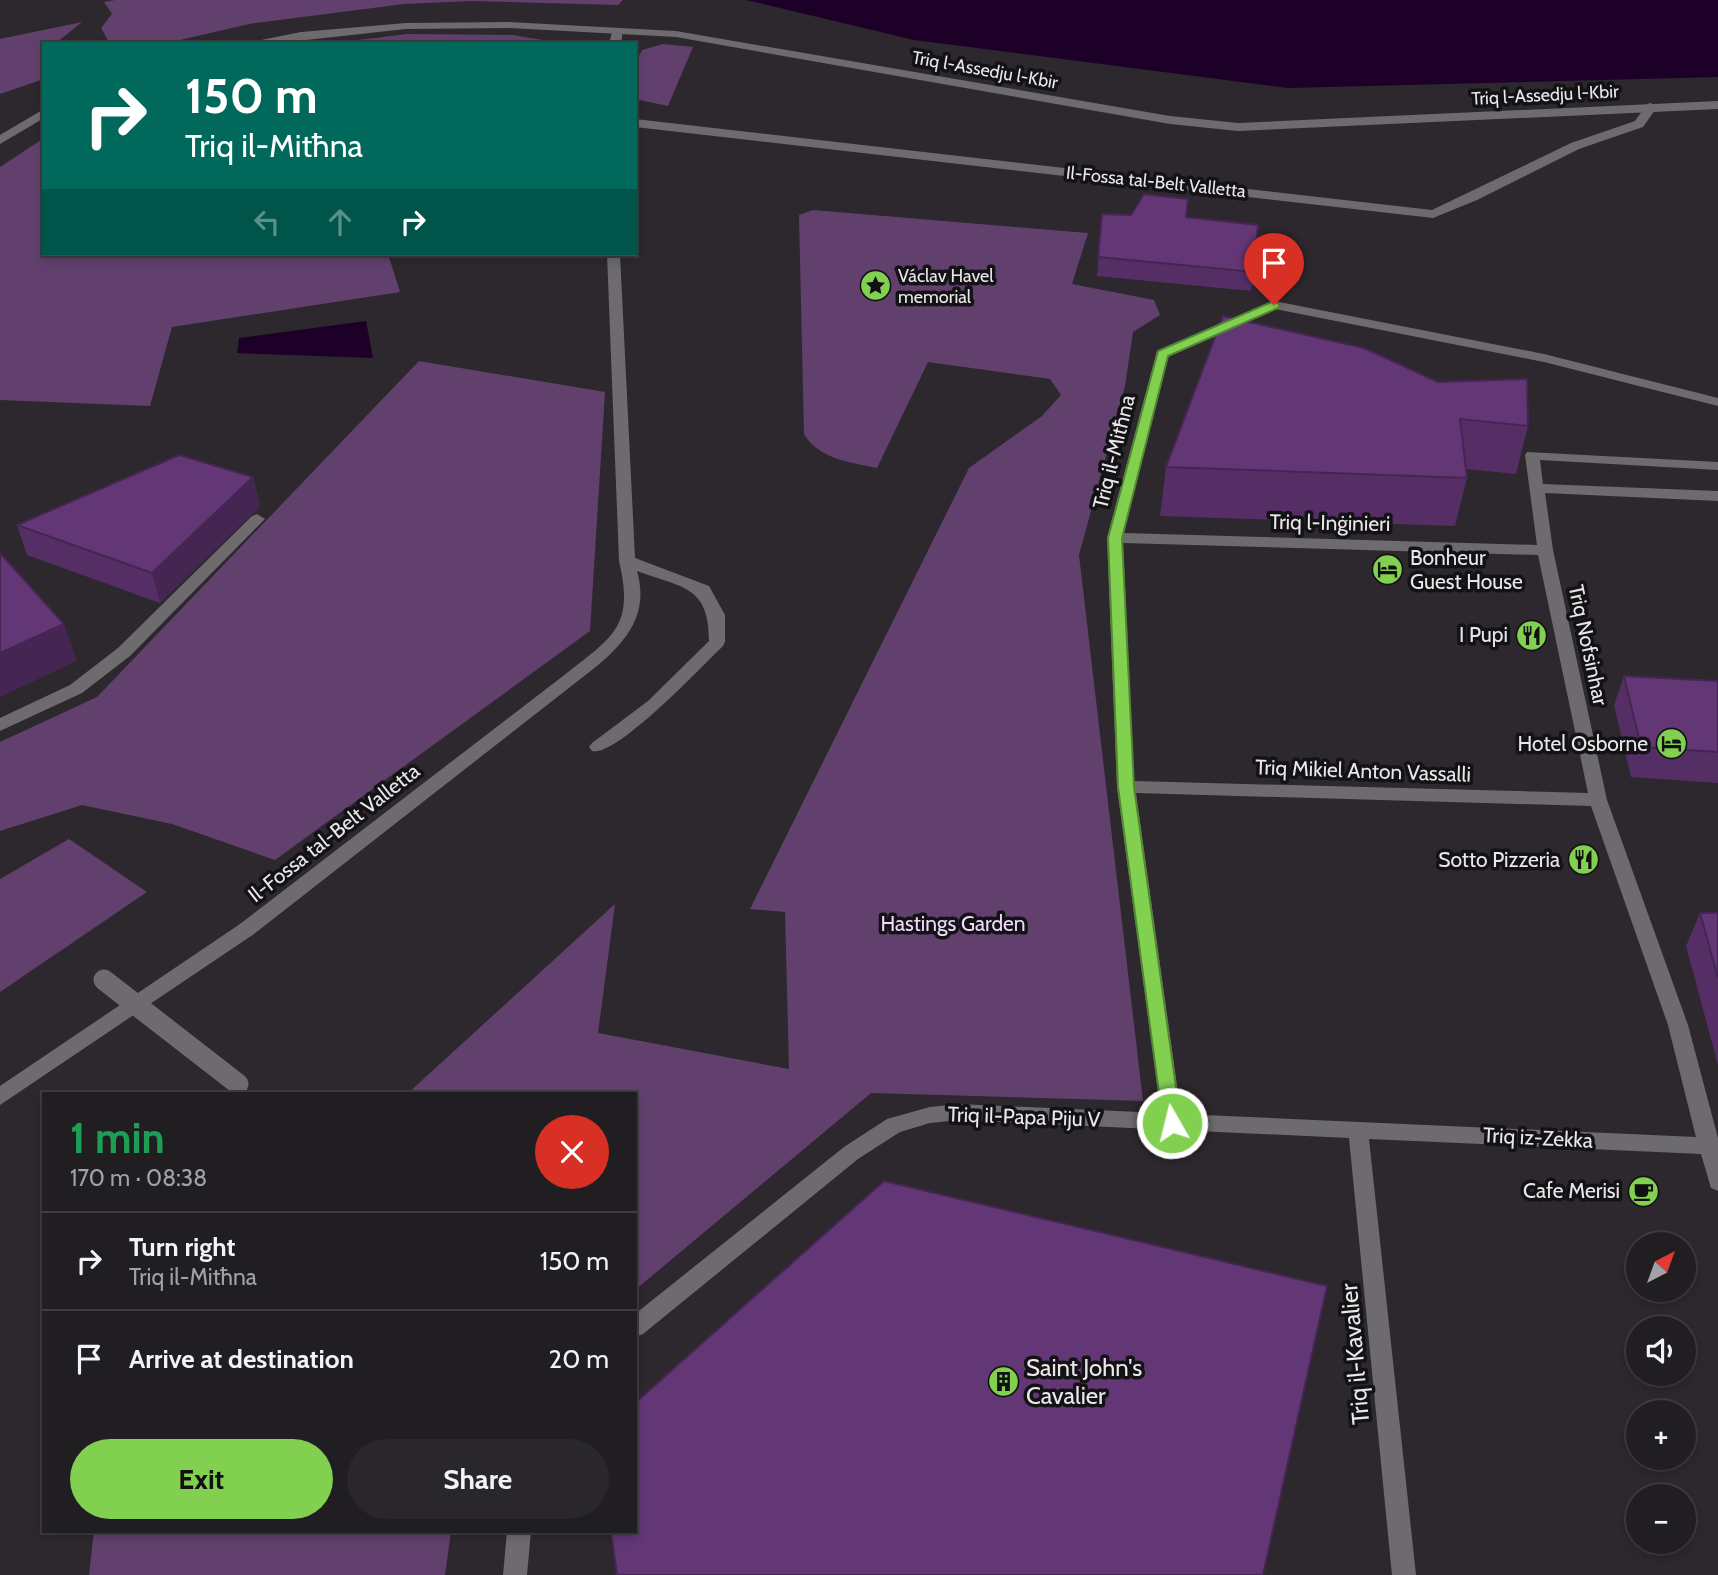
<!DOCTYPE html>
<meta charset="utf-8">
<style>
:root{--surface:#211e22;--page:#29272a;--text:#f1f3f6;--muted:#a2a2a5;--line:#3e3c40;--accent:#81d050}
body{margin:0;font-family:Cabin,sans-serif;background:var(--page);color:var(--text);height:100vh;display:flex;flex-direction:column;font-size:26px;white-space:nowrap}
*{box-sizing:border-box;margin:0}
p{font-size:23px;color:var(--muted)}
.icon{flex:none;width:38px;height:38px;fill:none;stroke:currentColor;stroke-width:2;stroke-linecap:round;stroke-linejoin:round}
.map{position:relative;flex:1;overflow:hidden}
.sheet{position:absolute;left:42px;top:1092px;width:595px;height:441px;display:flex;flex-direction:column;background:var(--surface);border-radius:0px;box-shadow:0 4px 10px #0003,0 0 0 2px var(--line)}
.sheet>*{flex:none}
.top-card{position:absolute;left:42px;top:42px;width:595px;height:214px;border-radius:0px;box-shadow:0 4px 10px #0003,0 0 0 2px var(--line);background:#00695c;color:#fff;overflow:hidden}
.needle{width:46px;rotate:41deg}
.controls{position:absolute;left:1626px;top:1232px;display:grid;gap:14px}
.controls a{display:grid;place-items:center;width:70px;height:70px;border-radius:50%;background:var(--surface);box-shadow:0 4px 10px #0003,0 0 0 2px var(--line);font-size:35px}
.pin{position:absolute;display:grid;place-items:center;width:60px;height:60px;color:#fff;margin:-72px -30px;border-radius:50% 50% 50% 0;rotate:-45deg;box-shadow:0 0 7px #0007}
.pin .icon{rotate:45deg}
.me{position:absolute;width:77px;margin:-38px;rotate:352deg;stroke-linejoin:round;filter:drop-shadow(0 0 5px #0008)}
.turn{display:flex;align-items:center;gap:24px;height:147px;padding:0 28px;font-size:32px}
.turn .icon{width:91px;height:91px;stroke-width:2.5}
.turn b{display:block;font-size:49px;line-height:60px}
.lanes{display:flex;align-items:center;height:66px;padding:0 28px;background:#0003;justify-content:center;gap:35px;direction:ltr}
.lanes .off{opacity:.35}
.round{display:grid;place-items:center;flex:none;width:74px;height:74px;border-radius:37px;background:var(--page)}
.headline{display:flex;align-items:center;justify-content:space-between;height:119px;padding:0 28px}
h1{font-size:42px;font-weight:800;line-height:52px;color:#1e9e55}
.button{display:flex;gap:14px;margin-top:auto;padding:14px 28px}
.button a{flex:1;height:80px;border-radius:42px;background:var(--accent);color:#111;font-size:28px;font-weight:800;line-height:80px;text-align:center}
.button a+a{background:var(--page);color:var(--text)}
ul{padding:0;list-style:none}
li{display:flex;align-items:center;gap:21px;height:98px;padding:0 28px;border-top:2px solid var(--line)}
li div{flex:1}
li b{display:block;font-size:26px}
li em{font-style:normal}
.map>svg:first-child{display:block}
</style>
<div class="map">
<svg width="1718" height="1575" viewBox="0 0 1718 1575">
<rect width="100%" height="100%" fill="#2c282e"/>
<path fill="#61406e" d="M 115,0 L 623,0 L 618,5 L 471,1 L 404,4 L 249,24 L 163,44 L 110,44 L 101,28 L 112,14 L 104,2 Z
M 82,22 L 55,44 L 44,44 L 44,79 L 0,94 L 0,39 Z
M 408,34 L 513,35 L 566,44 L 325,44 Z
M 663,44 L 693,47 L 668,106 L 635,99 L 635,64 L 642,50 Z
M 44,138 L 44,254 L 388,254 L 400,292 L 172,327 L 150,406 L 0,400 L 0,167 Z
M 813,210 L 1088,233 L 1072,284 L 1154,300 L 1160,315 L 1133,332 L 1125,386 L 1079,555 L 1143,1101 L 871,1093 L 635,1290 L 635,1094 L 407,1094 L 615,904 L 598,1033 L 789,1069 L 785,912 L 750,909 L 969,468 L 1042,416 L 1061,395 L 1050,379 L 928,362 L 877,468 C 849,462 819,459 804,434 L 799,215 Z
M 419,361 L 605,392 L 590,631 L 275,860 L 172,824 L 82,805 L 0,831 L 0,742 L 97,697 Z
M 69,839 L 147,892 L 0,992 L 0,879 Z
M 94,1531 L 451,1531 L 445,1575 L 89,1575 Z"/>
<path fill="#1c0028" d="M 746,0 L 1718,0 L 1718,77 L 1288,88 L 914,40 Z
M 366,321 L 373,358 L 237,353 L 239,338 Z"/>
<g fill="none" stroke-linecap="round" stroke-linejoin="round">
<path fill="#6d6b6e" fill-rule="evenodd" d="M 613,28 L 623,30 L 621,44 L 609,44 Z
M 1651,103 L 1657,107 L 1643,127 L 1579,149 L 1477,200 L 1433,218 L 635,127 L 635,119 L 1432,210 L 1571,143 L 1635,121 L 1647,104 Z
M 607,254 L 620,254 L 635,558 L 709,586 L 725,615 L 725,642 L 723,646 C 703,665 616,758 592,751 L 589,747 L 592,743 L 648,701 L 709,641 C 709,585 682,588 637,571 C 649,613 628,640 597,666 L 254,934 L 0,1105 L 0,1086 L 240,924 L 563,676 C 612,637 635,628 619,561 Z
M 257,514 L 265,519 L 262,522 L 130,656 L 82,693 L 0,731 L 0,718 L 70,685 L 118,648 L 252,516 Z"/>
<path fill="#6d6b6e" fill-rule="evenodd" d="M 1274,301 L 1544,354 L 1718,398 L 1718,406 L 1544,362 L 1275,309 L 1168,356 L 1124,533 L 1537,545 L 1525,455 L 1527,452 L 1718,462 L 1718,470 L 1540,460 L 1543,484 L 1718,491 L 1718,501 L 1545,493 L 1553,550 L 1607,800 L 1688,1025 L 1718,1138 L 1718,1191 L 1711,1188 L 1701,1154 L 1369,1139 L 1416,1575 L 1392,1575 L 1349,1138 L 958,1120 L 930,1123 L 900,1132 L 858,1159 L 643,1334 L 635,1337 L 635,1314 L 844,1147 L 887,1119 L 930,1107 L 958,1104 L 1161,1113 L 1117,787 L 1107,538 L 1157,351 ZM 1123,543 L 1538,555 L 1588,793 L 1134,781 ZM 1136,793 L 1591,806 L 1668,1025 L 1696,1137 L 1181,1114 Z
M 507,1531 L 531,1531 L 527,1575 L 503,1575 Z"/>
<path fill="#6d6b6e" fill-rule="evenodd" d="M 509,22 L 676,31 L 1170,116 L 1238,123 L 1718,101 L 1718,109 L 1238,131 L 1170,124 L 676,37 L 509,28 L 406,29 L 270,44 L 242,44 L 301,32 L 406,23 Z
M 44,109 L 44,118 L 0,144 L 0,135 Z"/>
<path stroke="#6d6b6e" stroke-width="21" d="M 104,980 L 238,1084"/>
</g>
<path fill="#552e65" d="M 1102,214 L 1186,217 L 1254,272 L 1251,291 L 1097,276 Z
M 1223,316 L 1528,426 L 1516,474 L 1466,469 L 1467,478 L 1455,526 L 1160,516 L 1166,467 Z
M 253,477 L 260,506 L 160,603 L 27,555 L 17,525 Z
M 1624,676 L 1718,681 L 1718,783 L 1631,777 L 1614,705 Z
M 1700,913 L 1718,913 L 1718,1065 L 1686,946 Z"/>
<path fill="#452652" d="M 253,477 L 260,506 L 160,603 L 152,573 Z
M 64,624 L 77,661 L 0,697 L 0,653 Z"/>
<path fill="#633675" stroke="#452652" stroke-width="2" d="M 1144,194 L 1188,199 L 1186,217 L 1258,225 L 1254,272 L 1098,257 L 1102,214 L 1131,215 Z
M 1223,316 L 1364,348 L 1438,382 L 1527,379 L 1528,426 L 1460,419 L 1467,478 L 1166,467 Z
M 179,455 L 253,477 L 152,573 L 17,525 Z
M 0,553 L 64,624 L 0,653 Z
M 1624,676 L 1718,681 L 1718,752 L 1641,747 Z
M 1700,913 L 1718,913 L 1718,978 Z
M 884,1181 L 1327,1286 L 1263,1575 L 617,1575 L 611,1531 L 635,1531 L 635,1403 Z"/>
<path fill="#81d050" stroke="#548734" stroke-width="2" d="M 1274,301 L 1280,305 L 1278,308 L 1168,356 L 1122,538 L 1134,787 L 1181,1123 L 1178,1128 L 1172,1130 L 1165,1128 L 1163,1123 L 1118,787 L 1108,538 L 1158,351 Z"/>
<defs>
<symbol id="sight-disc" viewBox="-11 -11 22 22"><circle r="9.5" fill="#81d050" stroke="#131214"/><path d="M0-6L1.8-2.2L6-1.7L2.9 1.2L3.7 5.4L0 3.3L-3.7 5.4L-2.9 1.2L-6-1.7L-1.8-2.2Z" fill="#111"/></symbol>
<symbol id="hotel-disc" viewBox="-11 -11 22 22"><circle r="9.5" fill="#81d050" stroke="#131214"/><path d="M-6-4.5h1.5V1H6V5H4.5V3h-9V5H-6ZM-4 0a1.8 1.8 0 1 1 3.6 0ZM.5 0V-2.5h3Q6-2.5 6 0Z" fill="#111"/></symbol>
<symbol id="restaurant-disc" viewBox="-11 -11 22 22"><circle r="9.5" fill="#81d050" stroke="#131214"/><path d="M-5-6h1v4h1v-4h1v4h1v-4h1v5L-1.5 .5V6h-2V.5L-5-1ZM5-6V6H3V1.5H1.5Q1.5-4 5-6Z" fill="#111"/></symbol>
<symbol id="cafe-disc" viewBox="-11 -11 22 22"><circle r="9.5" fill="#81d050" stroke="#131214"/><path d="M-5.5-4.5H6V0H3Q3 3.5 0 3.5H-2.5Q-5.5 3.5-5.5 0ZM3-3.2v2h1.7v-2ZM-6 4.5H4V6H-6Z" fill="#111"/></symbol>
<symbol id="building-disc" viewBox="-11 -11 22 22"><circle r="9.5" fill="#81d050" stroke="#131214"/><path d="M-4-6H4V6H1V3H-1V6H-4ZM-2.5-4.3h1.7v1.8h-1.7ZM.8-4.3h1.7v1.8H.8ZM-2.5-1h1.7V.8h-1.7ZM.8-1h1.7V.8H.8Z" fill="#111"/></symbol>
</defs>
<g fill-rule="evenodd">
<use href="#sight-disc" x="858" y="268" width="35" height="35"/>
<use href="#hotel-disc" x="1370" y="552" width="35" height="35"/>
<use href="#restaurant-disc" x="1514" y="618" width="35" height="35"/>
<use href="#hotel-disc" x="1654" y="726" width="35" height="35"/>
<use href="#restaurant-disc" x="1566" y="842" width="35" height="35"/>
<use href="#cafe-disc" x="1626" y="1174" width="35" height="35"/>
<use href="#building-disc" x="986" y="1364" width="35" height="35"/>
</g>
<g text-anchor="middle" stroke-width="7" stroke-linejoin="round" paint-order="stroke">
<g font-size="18" fill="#e9e7ea" stroke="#131214">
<text transform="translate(985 70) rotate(10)" y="6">Triq l-Assedju l-Kbir</text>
<text transform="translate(1545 95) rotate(-3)" y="6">Triq l-Assedju l-Kbir</text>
<text transform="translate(1156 182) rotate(6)" y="6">Il-Fossa tal-Belt Valletta</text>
</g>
<g font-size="18" fill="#e9e7ea" stroke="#131214" text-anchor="start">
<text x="898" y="282">Václav Havel<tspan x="898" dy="21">memorial</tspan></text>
</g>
<g font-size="21" fill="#e9e7ea" stroke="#131214">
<text transform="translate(1114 452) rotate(-76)" y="7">Triq il-Mitħna</text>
<text transform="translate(1330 523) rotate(1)" y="7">Triq l-Inġinieri</text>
<text transform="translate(1588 645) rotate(78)" y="7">Triq Nofsinhar</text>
<text transform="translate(1363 771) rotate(2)" y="7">Triq Mikiel Anton Vassalli</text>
<text transform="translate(334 833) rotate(-38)" y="7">Il-Fossa tal-Belt Valletta</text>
<text transform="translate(1024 1117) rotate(2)" y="7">Triq il-Papa Piju V</text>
<text transform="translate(1538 1138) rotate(3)" y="7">Triq iz-Zekka</text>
</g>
<g font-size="21" fill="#e9e7ea" stroke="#131214" text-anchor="end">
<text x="1410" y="565" text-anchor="start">Bonheur<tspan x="1410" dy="24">Guest House</tspan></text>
<text x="1508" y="642">I Pupi</text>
<text x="1648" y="751">Hotel Osborne</text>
<text x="1560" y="867">Sotto Pizzeria</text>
<text x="1620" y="1198">Cafe Merisi</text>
</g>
<g font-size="21" fill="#f1d8fd" stroke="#131214">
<text x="953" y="931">Hastings Garden</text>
</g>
<g font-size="24" fill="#e9e7ea" stroke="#131214">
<text transform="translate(1355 1354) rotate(-95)" y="8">Triq il-Kavalier</text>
</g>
<g font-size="24" fill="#e9e7ea" stroke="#131214" text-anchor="start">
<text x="1026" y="1376">Saint John's<tspan x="1026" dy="28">Cavalier</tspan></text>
</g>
</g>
</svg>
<div class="controls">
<a><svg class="needle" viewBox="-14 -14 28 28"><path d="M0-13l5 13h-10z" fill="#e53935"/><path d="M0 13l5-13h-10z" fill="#a2a2a5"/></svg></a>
<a><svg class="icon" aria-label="sound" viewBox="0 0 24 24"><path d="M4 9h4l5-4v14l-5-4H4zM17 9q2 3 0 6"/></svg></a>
<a>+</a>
<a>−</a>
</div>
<div class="pin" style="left:1274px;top:305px;background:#d93025"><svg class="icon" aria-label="arrive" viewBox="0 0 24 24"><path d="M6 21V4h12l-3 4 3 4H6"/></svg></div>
<svg class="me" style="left:1172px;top:1123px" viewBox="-20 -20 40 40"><circle r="17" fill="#81d050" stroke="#fff" stroke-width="3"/><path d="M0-11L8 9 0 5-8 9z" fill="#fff"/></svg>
<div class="top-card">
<div class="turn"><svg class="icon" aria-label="right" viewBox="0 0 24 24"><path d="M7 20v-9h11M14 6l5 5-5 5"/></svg><div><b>150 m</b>Triq il-Mitħna</div></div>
<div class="lanes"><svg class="icon off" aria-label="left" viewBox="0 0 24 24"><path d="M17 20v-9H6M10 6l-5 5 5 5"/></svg><svg class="icon off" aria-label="ahead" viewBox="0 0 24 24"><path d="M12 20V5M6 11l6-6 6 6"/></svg><svg class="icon" aria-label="right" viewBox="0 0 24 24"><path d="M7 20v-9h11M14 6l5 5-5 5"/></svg></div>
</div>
<section class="sheet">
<div class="headline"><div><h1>1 min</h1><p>170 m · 08:38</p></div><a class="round" style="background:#d93025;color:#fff"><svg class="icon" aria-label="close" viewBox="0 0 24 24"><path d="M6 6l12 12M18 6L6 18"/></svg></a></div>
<ul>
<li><svg class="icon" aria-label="right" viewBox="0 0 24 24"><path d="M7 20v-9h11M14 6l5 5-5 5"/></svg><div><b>Turn right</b><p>Triq il-Mitħna</p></div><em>150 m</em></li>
<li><svg class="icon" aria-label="arrive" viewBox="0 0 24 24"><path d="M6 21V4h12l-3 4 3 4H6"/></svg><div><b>Arrive at destination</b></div><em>20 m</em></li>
</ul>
<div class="button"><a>Exit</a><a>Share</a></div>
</section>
</div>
